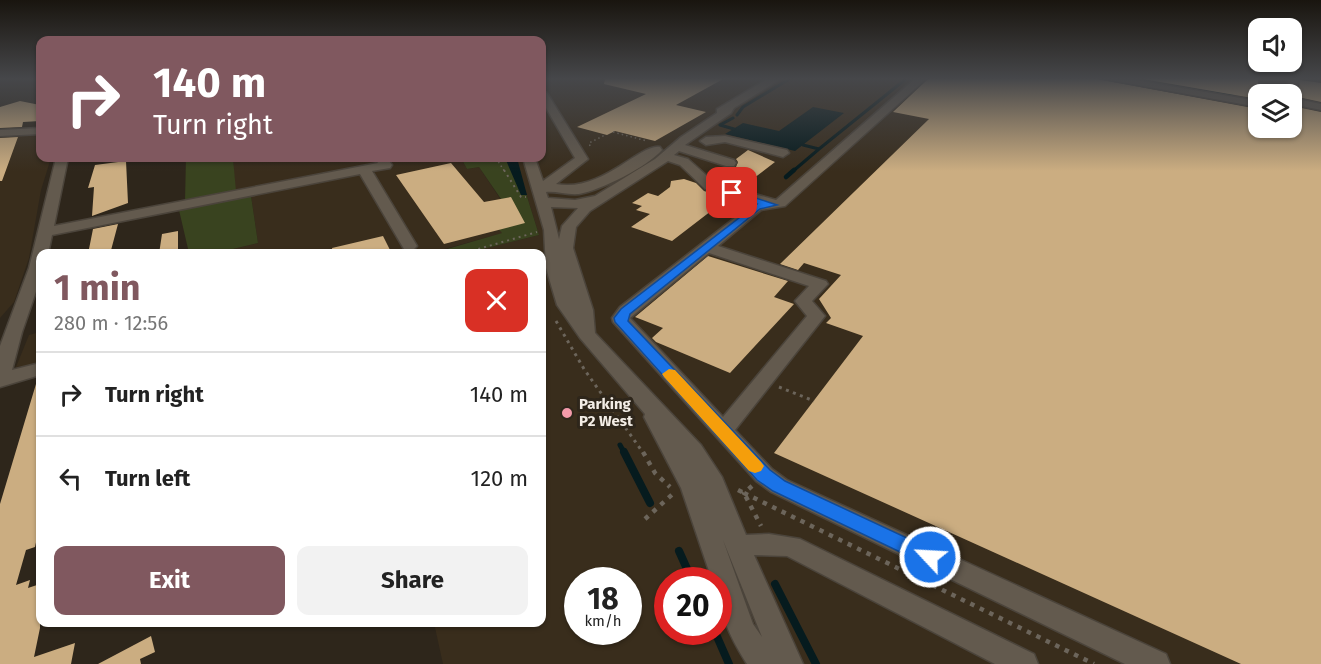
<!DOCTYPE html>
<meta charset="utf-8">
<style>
:root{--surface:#fff;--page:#f2f2f2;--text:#222;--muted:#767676;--line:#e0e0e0;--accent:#80585f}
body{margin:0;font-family:"Fira Sans",sans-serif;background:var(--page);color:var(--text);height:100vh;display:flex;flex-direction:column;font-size:22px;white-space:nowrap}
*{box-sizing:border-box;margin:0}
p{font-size:20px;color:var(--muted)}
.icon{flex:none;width:33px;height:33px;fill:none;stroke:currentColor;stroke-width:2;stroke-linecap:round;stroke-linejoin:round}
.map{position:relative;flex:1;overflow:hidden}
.panel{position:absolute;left:36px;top:249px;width:510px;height:378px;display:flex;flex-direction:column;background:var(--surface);border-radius:12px;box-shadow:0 2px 4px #0004}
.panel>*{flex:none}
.top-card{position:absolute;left:36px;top:36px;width:510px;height:126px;border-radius:12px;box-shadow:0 2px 4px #0004;background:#80585f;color:#fff;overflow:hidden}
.fabs{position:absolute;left:1248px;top:18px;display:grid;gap:12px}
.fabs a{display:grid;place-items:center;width:54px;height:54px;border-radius:12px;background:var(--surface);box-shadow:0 2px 4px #0004;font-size:30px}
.speed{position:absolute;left:564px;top:567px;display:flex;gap:12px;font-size:30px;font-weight:700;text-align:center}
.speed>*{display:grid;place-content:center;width:78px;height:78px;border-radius:50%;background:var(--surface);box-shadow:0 2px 4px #0004;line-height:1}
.speed small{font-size:15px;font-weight:400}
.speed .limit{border:9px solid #d22;background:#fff;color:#111}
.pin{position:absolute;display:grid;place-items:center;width:51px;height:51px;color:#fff;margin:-26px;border-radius:12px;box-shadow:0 3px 9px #0006}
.me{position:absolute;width:66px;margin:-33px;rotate:295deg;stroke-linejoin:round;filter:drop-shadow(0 0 4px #0008)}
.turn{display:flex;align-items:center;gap:21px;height:126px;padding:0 18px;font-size:27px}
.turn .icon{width:78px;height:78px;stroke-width:2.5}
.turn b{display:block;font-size:42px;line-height:51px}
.round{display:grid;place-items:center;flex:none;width:63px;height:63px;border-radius:12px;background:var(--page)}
.headline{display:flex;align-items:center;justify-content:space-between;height:102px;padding:0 18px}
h1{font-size:36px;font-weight:700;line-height:45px;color:var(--accent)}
.action{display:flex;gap:12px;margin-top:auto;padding:12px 18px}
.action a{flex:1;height:69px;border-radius:12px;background:var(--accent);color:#fff;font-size:24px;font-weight:700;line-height:69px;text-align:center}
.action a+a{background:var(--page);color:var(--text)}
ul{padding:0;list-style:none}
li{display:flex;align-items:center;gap:18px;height:84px;padding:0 18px;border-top:2px solid var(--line)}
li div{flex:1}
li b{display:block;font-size:22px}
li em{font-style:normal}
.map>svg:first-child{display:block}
</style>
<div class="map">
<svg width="1321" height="664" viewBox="0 0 1321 664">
<rect width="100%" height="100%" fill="#2e261b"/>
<path fill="#392d1c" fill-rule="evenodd" d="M 542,78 L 1321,78 L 1321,664 L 443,664 L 434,623 L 542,622 L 542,254 L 467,253 L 539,235 L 515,158 L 542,158 ZM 1258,94 L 1292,94 L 1292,128 L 1258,128 ZM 578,580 L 628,580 L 628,632 L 578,632 ZM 668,580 L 718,580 L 718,632 L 668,632 Z
M 40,133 L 40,158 L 51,158 L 41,190 L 29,258 L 14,302 L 0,318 L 0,136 Z
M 233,158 L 461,158 L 467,169 L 479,167 L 501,200 L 503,233 L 430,253 L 216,253 L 258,243 L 251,196 L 56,235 L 57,224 L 109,218 L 235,191 Z
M 40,332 L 40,365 L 16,367 L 29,335 Z"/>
<path fill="#39431f" d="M 186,158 L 233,158 L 236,191 L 185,201 Z
M 461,158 L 515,158 L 539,235 L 467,253 L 430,254 L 502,233 L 478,206 L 501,199 L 479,167 L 467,169 Z
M 251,196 L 258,243 L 216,253 L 189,253 L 179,210 Z"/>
<path fill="#061b1e" d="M 813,107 L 844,113 L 795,151 L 725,134 L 743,123 L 779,131 Z
M 505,158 L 517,158 L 527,195 L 521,195 Z"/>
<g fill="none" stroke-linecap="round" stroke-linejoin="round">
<path stroke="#061b1e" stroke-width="3" d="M 1132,80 L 1233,96
M 737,115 L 743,107 L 791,78
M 733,118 L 720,125 L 734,129
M 803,145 L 819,149 L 907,78
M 792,172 L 819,149"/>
<path stroke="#061b1e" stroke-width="4.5" d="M 786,177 L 794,170"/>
<path stroke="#061b1e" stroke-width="5" d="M 620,445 L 625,454"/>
<path stroke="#061b1e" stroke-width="8" d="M 624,452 L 650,503
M 679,551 L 692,580
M 775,584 L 816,664
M 715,632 L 729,664"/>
</g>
<path fill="#cbad81" d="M 605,78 L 725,78 L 676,105 L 706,112 L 655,141 L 615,131 L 607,135 L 577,127 L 646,94 L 604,84 Z
M 929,78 L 1092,78 L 1258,109 L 1258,128 L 1292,128 L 1292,106 L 1321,112 L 1321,664 L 1241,664 L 774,453 L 863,336 L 826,323 L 831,318 L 819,299 L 841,275 L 804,263 L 798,270 L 780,264 L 929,119 L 893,112 Z
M 1143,78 L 1258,78 L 1258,99 L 1143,79 Z
M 1300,80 L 1321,83 L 1321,102 L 1298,97 Z
M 20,101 L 40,105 L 40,121 L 23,122 L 22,127 L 0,128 L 0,107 Z
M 18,137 L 2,181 L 0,181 L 0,138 Z
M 748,150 L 775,162 L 741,188 L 716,181 L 711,176 L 723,168 L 736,167 L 738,162 L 736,159 Z
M 126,161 L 128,203 L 92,216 L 94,187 L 88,188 L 95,165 Z
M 451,163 L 484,202 L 511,197 L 525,223 L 444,244 L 396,175 Z
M 684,179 L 696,183 L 704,191 L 728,198 L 672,241 L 631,227 L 650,214 L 636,210 L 642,206 L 632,203 L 648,193 L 658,196 L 670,187 L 671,181 Z
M 118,224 L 110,254 L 88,254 L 93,229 Z
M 178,231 L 178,254 L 159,254 L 162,234 Z
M 383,236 L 392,254 L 333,254 L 332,248 Z
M 708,256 L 788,281 L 774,297 L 794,304 L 730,373 L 656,342 L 652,338 L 663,328 L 635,317 Z
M 36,384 L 40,384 L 40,533 L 38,533 L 35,547 L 26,550 L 16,585 L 30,580 L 28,588 L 40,584 L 40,628 L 34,657 L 75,643 L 71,664 L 0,664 L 0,504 Z
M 151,636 L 155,652 L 140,659 L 141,664 L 98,664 Z"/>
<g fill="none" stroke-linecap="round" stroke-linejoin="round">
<defs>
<path id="minor" d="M 769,78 L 782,78 L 734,108 L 731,113 L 685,145 L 734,160 L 736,163 L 734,166 L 726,166 L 679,151 L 674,155 L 688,159 L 715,183 L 776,200 L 916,78 L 927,78 L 785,206 L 761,210 L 718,246 L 826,281 L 828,284 L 812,301 L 825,316 L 735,430 L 772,469 L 787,480 L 1166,654 L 1170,664 L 1125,664 L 771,492 L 756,481 L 613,322 L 612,318 L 620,307 L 754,203 L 705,189 L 680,165 L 668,161 L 590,211 L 576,227 L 573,248 L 593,310 L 595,333 L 701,445 L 722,477 L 746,535 L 769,534 L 800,539 L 1034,654 L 1038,664 L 995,664 L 787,556 L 754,555 L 803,664 L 747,664 C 730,637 718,613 718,580 L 712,580 L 681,488 L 644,417 L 645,414 L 580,338 L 557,305 L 546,268 L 544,230 L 523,158 L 535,158 L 543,181 L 575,158 L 542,101 L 542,90 L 547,93 L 588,159 L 556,184 C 602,193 640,143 660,147 L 662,150 C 647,167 601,190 579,194 C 567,195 556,191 546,192 L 548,198 L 575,200 L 595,196 L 655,159 L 681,137 L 717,113 L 717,109 ZM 551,207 L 578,208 L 562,226 L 559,239 ZM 709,253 L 809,286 L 795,301 L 807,316 L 723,417 L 630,318 ZM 723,540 L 762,637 L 753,624 Z
M 1099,78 L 1123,78 L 1258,101 L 1258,107 Z
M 1288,78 L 1298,78 L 1297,95 L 1292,98 L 1321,104 L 1321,110 L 1292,104 L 1292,94 L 1287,94 Z
M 40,128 L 40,134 L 0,136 L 0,130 Z
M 725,136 L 787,150 L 789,153 L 783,157 L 725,142 L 706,145 L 700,141 L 706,137 Z
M 56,158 L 68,158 L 54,226 L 378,163 L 375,158 L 387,158 L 392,165 L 390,168 L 372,171 L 417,246 L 414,249 L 404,249 L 360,174 L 52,235 L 48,254 L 40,254 L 40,280 L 22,332 L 12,370 L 40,363 L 40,375 L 0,387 L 0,346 L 29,268 Z"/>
</defs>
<use href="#minor" stroke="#4b443b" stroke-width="3"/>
<path stroke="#6c655b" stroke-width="1.5" stroke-dasharray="1.5 3" stroke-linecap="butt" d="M 613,132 L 647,141
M 590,146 L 589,143 L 605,135
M 496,158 L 505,172"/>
<path stroke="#6c655b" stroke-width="2" stroke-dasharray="2 4" stroke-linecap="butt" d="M 504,170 L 521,197 L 526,197
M 461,254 L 537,232"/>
<path stroke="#6c655b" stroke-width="3" stroke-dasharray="3 4.5" stroke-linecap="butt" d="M 556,321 L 584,369 L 644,454
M 779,387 L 814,401"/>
<path stroke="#6c655b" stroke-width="4.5" stroke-dasharray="4.5 6" stroke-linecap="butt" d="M 643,452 L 655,473 L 670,487
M 752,486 L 744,493 L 1094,664
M 738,490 L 744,493 L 761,526
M 645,519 L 675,492"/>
<use href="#minor" fill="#635a4e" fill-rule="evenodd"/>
</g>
<linearGradient id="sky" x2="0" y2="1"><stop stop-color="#19150f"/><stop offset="0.46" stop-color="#46474a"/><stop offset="1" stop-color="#46474a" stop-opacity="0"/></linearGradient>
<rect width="1321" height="171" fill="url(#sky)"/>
<path fill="#1a73e8" stroke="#114b97" stroke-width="1.5" d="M 732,190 L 777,205 L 760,209 L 630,314 L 628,321 L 770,470 L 785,481 L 937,552 L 940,557 L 937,563 L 930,566 L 923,563 L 773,491 L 757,480 L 615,322 L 614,318 L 621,309 L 757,204 L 728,195 L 728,191 Z"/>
<path fill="#f59e0b" d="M 669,369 L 675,370 L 761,462 L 764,466 L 761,471 L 755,473 L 749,471 L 664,377 L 662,374 Z"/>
<circle fill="#f39aaa" stroke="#2e261b" stroke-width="2" cx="567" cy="413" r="6"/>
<g text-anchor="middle" stroke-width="6" stroke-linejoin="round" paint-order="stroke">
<g font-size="15" font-weight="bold" fill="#f3ede6" stroke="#2e261b" text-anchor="start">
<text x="579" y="409">Parking<tspan x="579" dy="17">P2 West</tspan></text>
</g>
</g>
</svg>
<div class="fabs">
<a><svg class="icon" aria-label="sound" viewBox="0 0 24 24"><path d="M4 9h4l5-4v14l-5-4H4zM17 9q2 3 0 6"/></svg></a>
<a><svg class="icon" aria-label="layers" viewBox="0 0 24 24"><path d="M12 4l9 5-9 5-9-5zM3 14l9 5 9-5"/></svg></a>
</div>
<div class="speed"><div>18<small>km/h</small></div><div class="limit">20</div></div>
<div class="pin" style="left:732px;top:193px;background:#d93025"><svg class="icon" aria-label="arrive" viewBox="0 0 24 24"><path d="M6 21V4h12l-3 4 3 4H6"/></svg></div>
<svg class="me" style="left:930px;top:557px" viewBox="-20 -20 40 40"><circle r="17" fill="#1a73e8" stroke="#fff" stroke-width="3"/><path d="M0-11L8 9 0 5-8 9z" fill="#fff"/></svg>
<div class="top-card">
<div class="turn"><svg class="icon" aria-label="right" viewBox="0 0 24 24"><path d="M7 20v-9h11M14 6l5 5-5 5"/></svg><div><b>140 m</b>Turn right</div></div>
</div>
<section class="panel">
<div class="headline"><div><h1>1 min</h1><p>280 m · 12:56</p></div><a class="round" style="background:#d93025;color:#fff"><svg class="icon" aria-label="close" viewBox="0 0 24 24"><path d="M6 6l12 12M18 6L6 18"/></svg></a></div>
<ul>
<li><svg class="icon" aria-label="right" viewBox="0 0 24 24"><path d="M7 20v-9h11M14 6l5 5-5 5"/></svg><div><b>Turn right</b></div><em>140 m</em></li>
<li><svg class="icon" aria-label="left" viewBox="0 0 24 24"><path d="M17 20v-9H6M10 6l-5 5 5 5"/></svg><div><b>Turn left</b></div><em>120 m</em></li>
</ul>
<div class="action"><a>Exit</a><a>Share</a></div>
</section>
</div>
